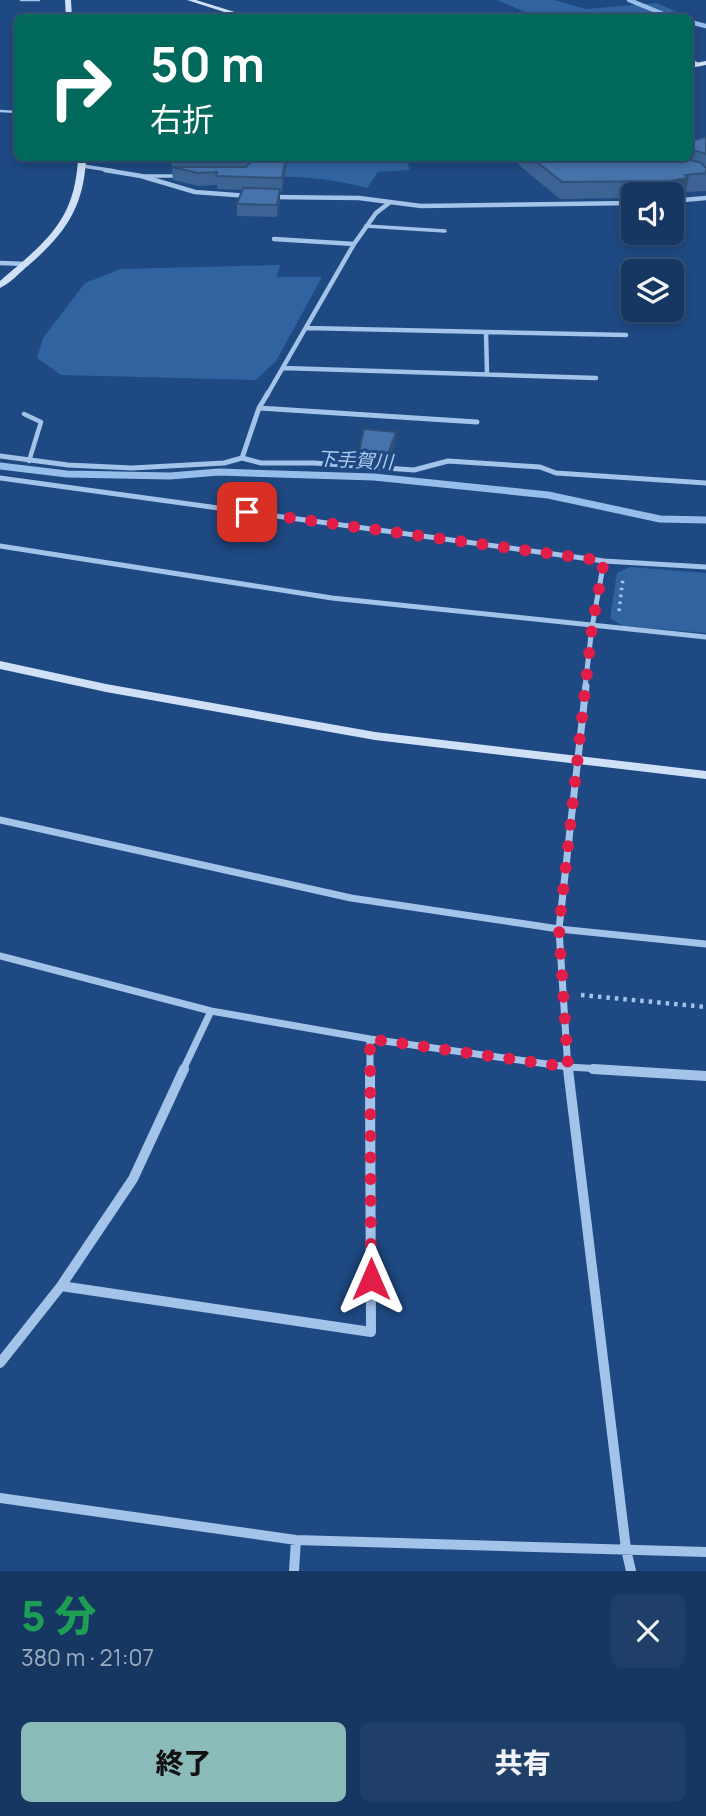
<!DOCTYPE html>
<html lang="ja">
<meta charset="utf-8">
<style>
:root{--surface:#163762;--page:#1f3f68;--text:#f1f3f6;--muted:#9eacbe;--line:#355177;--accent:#8bbbb9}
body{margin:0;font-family:Manrope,"Noto Sans JP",sans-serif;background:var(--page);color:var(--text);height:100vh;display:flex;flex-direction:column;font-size:26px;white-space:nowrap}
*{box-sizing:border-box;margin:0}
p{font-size:23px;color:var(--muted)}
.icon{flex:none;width:38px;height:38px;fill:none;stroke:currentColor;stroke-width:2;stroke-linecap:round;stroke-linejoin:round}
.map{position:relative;height:1571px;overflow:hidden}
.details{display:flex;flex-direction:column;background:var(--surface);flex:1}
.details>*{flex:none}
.top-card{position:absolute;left:14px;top:14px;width:679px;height:147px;border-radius:10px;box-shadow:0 4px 10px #0003,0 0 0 2px var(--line);background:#00695c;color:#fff;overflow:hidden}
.tools{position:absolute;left:621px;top:182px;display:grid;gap:14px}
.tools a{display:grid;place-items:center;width:63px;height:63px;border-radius:10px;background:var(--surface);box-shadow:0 4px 10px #0003,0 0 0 2px var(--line);font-size:35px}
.pin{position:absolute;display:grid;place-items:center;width:60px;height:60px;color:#fff;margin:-30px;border-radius:14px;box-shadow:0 4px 10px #0006}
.me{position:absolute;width:77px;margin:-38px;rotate:0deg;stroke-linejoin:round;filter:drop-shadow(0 0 5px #0008)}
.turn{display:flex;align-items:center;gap:24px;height:147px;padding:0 21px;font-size:32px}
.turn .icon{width:91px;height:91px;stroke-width:2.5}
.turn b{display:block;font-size:49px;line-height:60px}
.round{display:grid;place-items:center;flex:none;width:74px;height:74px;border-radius:10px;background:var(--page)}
.summary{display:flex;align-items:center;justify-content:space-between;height:119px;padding:0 21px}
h1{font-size:42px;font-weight:800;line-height:52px;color:#1e9e55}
.cta{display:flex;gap:14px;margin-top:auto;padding:14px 21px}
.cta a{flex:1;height:80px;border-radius:10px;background:var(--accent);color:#111;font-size:28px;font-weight:800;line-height:80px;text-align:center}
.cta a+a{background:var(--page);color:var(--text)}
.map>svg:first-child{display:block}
</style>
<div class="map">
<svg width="706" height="1571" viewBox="0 0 706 1571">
<rect width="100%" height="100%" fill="#1e4982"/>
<path fill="#3163a1" d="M 497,0 L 554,0 L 586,9 L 657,3 L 688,17 L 537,17 Z
M 252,158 L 405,158 L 410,170 L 378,172 L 367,188 C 330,178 292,175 254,177 Z
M 280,265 L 277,277 L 322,277 L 276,361 L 256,380 L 61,375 L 37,358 L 43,338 L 85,283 L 121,269 Z
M 630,567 L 706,573 L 706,633 L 623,626 L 610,618 L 617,573 Z"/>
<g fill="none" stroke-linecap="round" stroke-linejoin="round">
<path stroke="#97beeb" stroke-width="4.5" d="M 629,0 L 673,18
M 690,22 L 706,26"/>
<path stroke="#97beeb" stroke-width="7" d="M 0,466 L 67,474 L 170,476 L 219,472 L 374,477 L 548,495 L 660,519 L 706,520"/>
<path stroke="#a3c3e9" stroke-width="3.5" stroke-dasharray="2.5 4.5" stroke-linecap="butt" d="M 619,611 L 623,578"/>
<path stroke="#a3c3e9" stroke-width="4.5" stroke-dasharray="3.5 5" stroke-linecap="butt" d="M 581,995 L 706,1007"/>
<path stroke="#a3c3e9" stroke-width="2.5" d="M 21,0 L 39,0
M 690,59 L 700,65
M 0,111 L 18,112"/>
<path stroke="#a3c3e9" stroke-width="3.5" d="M 144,176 L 176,176
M 366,226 L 445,231"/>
<path stroke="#a3c3e9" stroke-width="4.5" d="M 24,414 L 41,422 L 29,461"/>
<path stroke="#a3c3e9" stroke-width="3.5" d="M 83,166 L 115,171"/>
<path stroke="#a3c3e9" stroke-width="4.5" d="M 105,170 L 141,176 L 195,192 L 249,196
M 271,197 L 359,198 L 421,206 L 634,203
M 672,201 L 706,198
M 274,239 L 354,244
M 0,263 L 27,264
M 306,328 L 626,335
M 486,332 L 487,374
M 283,368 L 596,378
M 267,395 L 354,244 L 376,213 L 389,203"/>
<path stroke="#a3c3e9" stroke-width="5" d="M 259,408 L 477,422
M 0,456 L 68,465 L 132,468 L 224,463 L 242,458 L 261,463 L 314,463 L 414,470 L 448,461 L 540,467 L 556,473 L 706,483
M 242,458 L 259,408 L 268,393
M 0,478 L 604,561 L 706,567
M 0,546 L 332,598 L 706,637
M 585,687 L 592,627 L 604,561"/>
<path stroke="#a3c3e9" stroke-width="7" d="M 0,820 L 351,898 L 559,929 L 706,944
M 0,956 L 211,1011 L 370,1039 L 568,1067 L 620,1070
M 370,1039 L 370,1070
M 183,1070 L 211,1011
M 568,1070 L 559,929 L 586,686"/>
<path stroke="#a3c3e9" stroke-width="10" d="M 568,1069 L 626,1549 L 631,1571
M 593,1069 L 706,1076
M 61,1286 L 371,1332 L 370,1069
M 0,1363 L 61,1286 L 133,1179 L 184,1069
M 0,1498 L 296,1540 L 706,1552
M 294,1571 L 296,1540"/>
<path fill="#cfe0f7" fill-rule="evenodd" d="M 65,0 L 71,0 L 72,18 L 66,18 Z
M 187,0 L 196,0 L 254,18 L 243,18 Z
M 706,61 L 706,65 L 690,68 L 690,64 Z
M 78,158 L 86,158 C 84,206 66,233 30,264 C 20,272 11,283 0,288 L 0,281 C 45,242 75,222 78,158 Z
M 0,661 L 106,684 L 375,732 L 706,771 L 706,779 L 375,740 L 106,692 L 0,669 Z"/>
</g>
<path fill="#3c6393" d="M 706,137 L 706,191 L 686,192 L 686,195 L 634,194 L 634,198 L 560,199 L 519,165 L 520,158 L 690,158 L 690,141 Z
M 171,158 L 288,158 L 282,191 L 280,191 L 280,201 L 277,217 L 237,216 L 237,204 L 242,190 L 217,189 L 217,185 L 199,186 L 173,180 Z
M 396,440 L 388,463 L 359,461 L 359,452 Z"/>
<path fill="#315078" d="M 286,158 L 288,158 L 282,191 L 282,178 Z
M 688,178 L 686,195 L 672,197 L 672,194 L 669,194 L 670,181 Z
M 280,189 L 280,201 L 277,217 L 277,205 Z
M 396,432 L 396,440 L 388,463 L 388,454 Z"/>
<path fill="#4673ab" stroke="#315078" stroke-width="2" d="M 706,137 L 706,154 L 690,149 L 690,141 Z
M 171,158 L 286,158 L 282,178 L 216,176 L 217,172 L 198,173 L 172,167 L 246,167 L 251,162 L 247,158 Z
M 532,158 L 684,158 L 701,163 L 706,168 L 706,173 L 685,175 L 688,178 L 670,181 L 562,182 Z
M 243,188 L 280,189 L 277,205 L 237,204 Z
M 364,429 L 396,432 L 388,454 L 359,452 Z"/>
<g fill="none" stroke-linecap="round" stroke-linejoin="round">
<path stroke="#e11d48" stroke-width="12" stroke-dasharray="0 21.6" d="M 247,512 L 604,561 L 592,627 L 559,929 L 568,1067 L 370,1039 L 371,1279"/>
</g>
<g text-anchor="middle" stroke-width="6" stroke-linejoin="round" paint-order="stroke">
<g font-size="19" font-style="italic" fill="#afcdf1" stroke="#1e4982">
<text transform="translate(355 460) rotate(3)" y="7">下手賀川</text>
</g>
</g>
</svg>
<div class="tools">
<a><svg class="icon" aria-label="sound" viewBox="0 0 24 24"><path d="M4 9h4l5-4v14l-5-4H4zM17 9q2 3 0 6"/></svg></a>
<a><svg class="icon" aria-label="layers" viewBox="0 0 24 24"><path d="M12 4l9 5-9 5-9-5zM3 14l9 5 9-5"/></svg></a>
</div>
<div class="pin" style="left:247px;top:512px;background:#d93025"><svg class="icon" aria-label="arrive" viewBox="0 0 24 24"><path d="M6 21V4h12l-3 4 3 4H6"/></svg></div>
<svg class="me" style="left:371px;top:1279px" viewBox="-20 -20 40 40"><path d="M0-17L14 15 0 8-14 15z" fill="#e11d48" stroke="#fff" stroke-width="4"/></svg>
<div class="top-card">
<div class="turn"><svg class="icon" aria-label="right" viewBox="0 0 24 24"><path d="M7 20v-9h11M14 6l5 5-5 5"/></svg><div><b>50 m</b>右折</div></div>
</div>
</div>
<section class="details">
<div class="summary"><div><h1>5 分</h1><p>380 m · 21:07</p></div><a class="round"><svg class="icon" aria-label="close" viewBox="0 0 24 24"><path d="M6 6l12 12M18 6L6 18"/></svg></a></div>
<div class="cta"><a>終了</a><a>共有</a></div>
</section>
